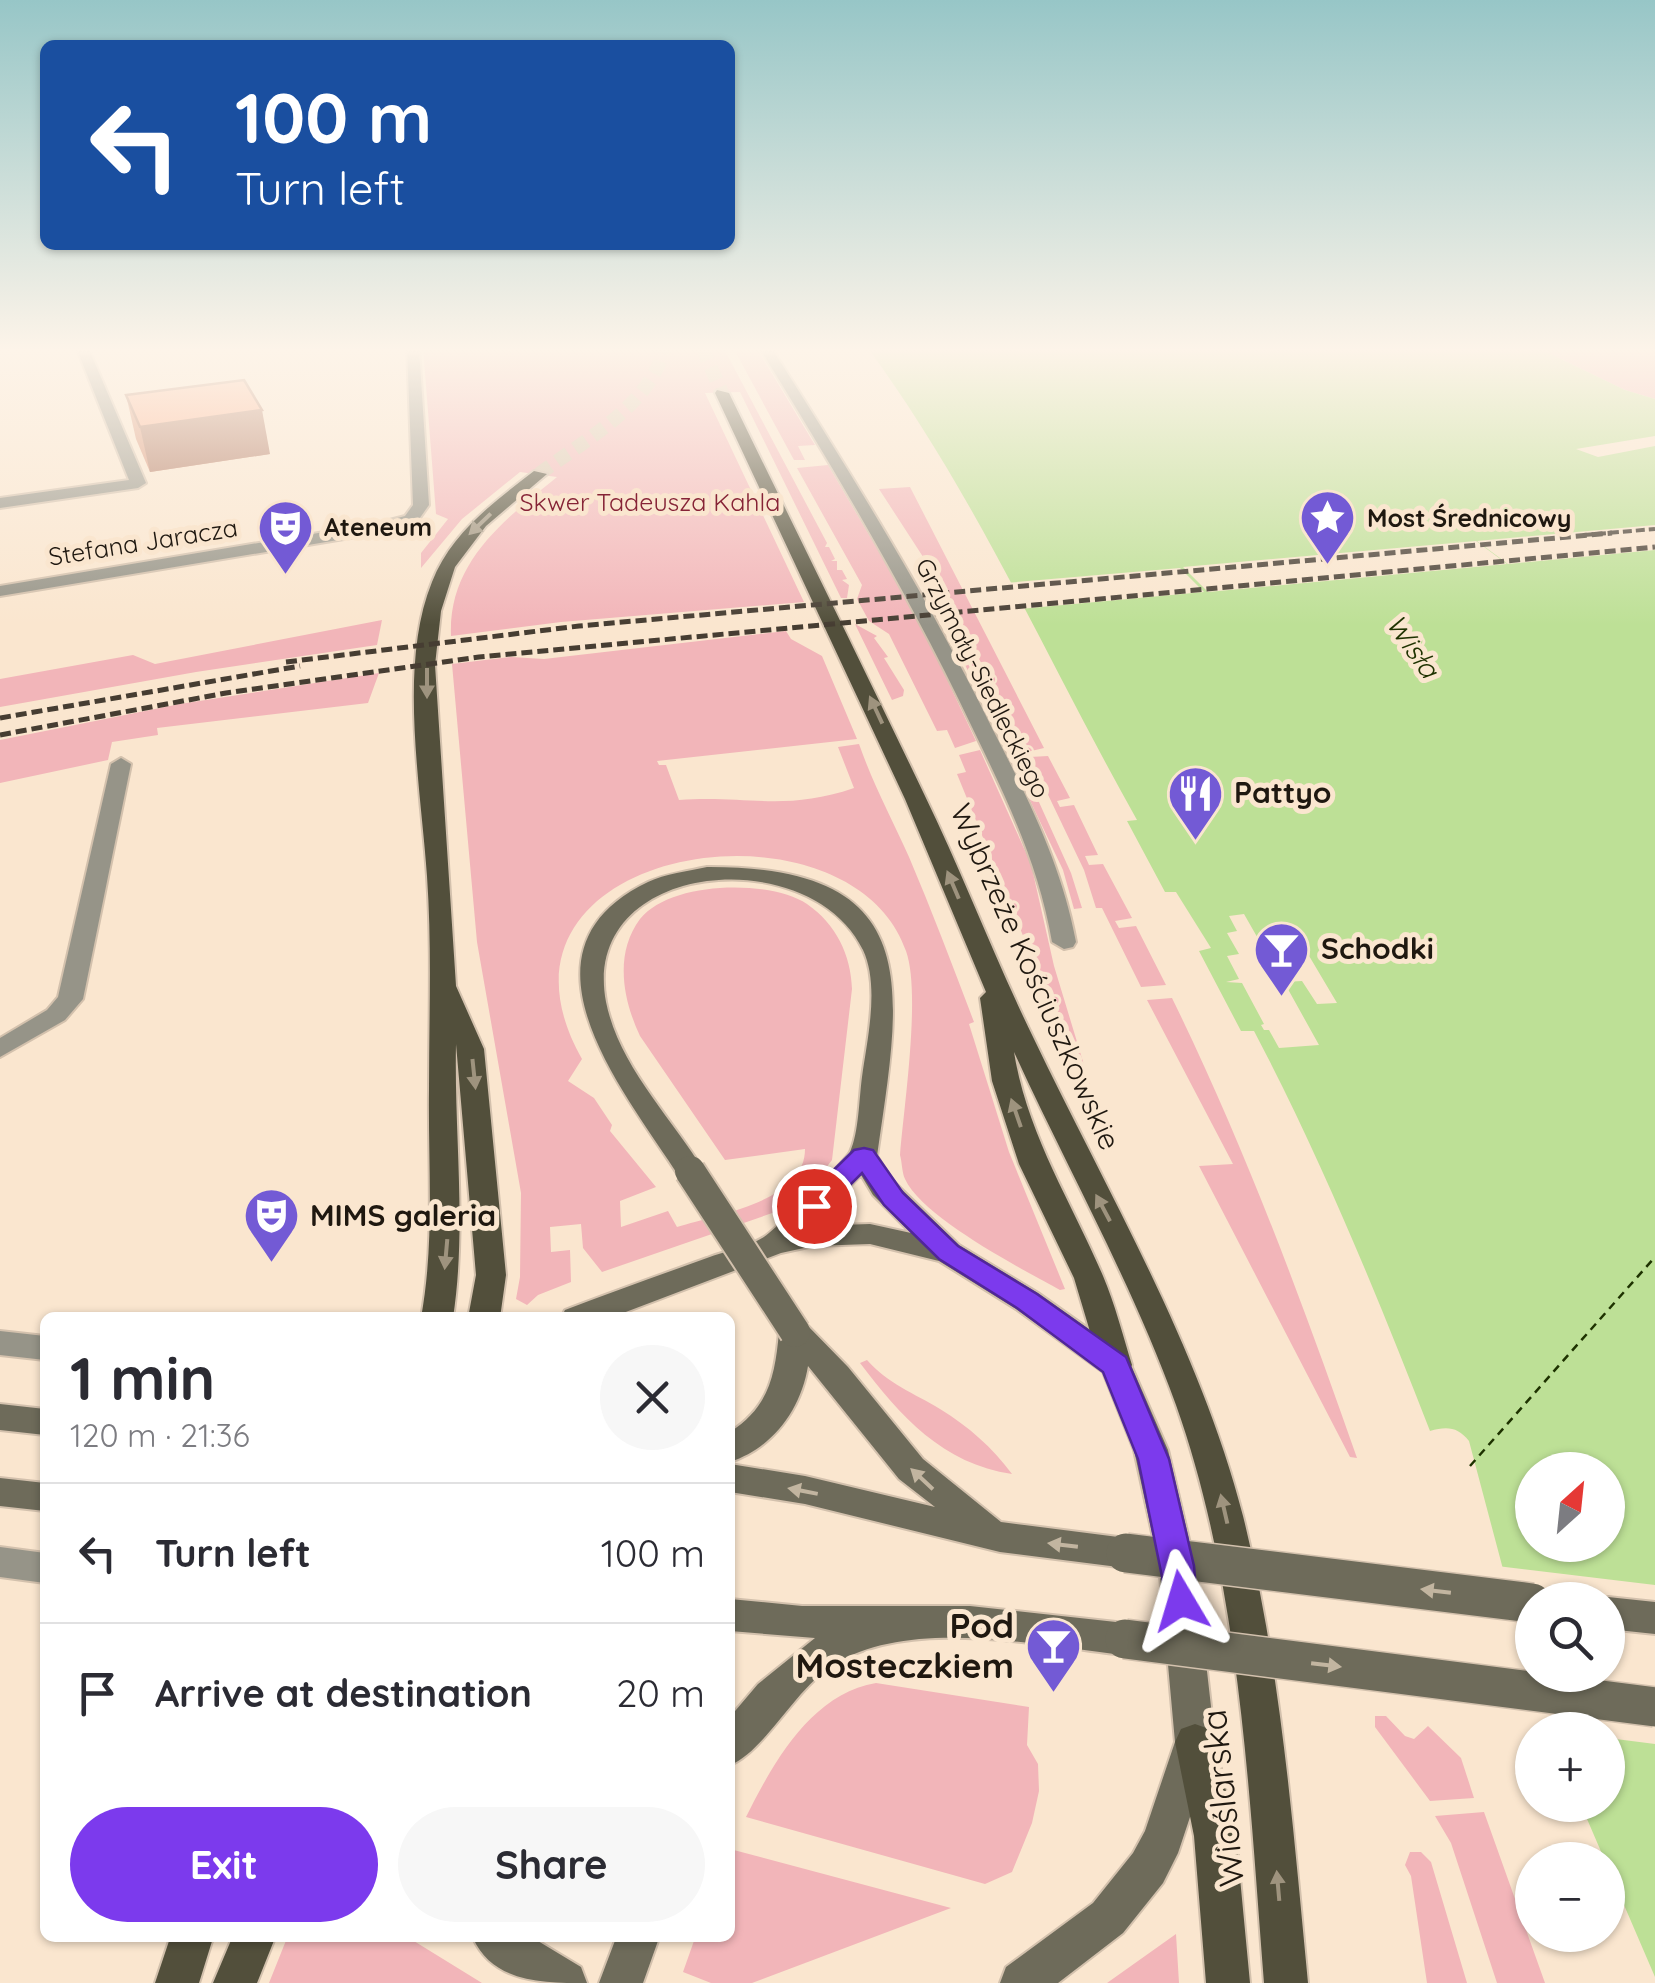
<!DOCTYPE html>
<meta charset="utf-8">
<style>
:root{--surface:#fff;--page:#f7f7f7;--text:#2b2b33;--muted:#7c7c81;--line:#e1e1e2;--accent:#7c3aed}
body{margin:0;font-family:Quicksand,sans-serif;background:var(--page);color:var(--text);height:100vh;display:flex;flex-direction:column;font-size:38px;white-space:nowrap}
*{box-sizing:border-box;margin:0}
p{font-size:32px;color:var(--muted)}
.icon{flex:none;width:55px;height:55px;fill:none;stroke:currentColor;stroke-width:2;stroke-linecap:round;stroke-linejoin:round}
.map{position:relative;flex:1;overflow:hidden}
.panel{position:absolute;left:40px;top:1312px;width:695px;height:630px;display:flex;flex-direction:column;background:var(--surface);border-radius:15px;box-shadow:0 2px 8px #0004}
.panel>*{flex:none}
.top-card{position:absolute;left:40px;top:40px;width:695px;height:210px;border-radius:15px;box-shadow:0 2px 8px #0004;background:#1a4fa0;color:#fff;overflow:hidden}
.needle{width:65px;rotate:27deg}
.buttons{position:absolute;left:1515px;top:1452px;display:grid;gap:20px}
.buttons a{display:grid;place-items:center;width:110px;height:110px;border-radius:50%;background:var(--surface);box-shadow:0 2px 8px #0004;font-size:50px}
.pin{position:absolute;display:grid;place-items:center;width:85px;height:85px;color:#fff;margin:-42px;border:5px solid #fff;border-radius:50%;box-shadow:0 2px 10px #0007}
.me{position:absolute;width:110px;margin:-55px;rotate:353deg;stroke-linejoin:round;filter:drop-shadow(0 0 8px #0008)}
.turn{display:flex;align-items:center;gap:35px;height:210px;padding:0 30px;font-size:45px}
.turn .icon{width:130px;height:130px;stroke-width:2.5}
.turn b{display:block;font-size:70px;line-height:85px}
.round{display:grid;place-items:center;flex:none;width:105px;height:105px;border-radius:52px;background:var(--page)}
.head{display:flex;align-items:center;justify-content:space-between;height:170px;padding:0 30px}
h1{font-size:60px;font-weight:800;line-height:75px}
.primary-button{display:flex;gap:20px;margin-top:auto;padding:20px 30px}
.primary-button a{flex:1;height:115px;border-radius:60px;background:var(--accent);color:#fff;font-size:40px;font-weight:800;line-height:115px;text-align:center}
.primary-button a+a{background:var(--page);color:var(--text)}
ul{padding:0;list-style:none}
li{display:flex;align-items:center;gap:30px;height:140px;padding:0 30px;border-top:2px solid var(--line)}
li div{flex:1}
li b{display:block;font-size:38px}
li em{font-style:normal}
.map>svg:first-child{display:block}
</style>
<div class="map">
<svg width="1655" height="1983" viewBox="0 0 1655 1983">
<rect width="100%" height="100%" fill="#fae6cf"/>
<path fill="#f2b5b9" d="M 423,347 L 723,347 L 827,543 L 825,547 L 829,547 L 835,559 L 831,561 L 837,561 L 837,570 L 842,570 L 847,579 L 842,580 L 849,585 L 847,598 L 841,598 L 740,392 L 705,393 L 804,602 L 561,622 L 451,636 C 448,562 504,520 557,477 L 520,472 L 462,519 L 421,568 L 421,553 L 448,519 L 436,514 Z
M 740,347 L 756,347 L 815,445 L 798,446 L 805,460 L 794,460 L 735,351 L 741,351 Z
M 1536,347 L 1655,347 L 1655,399 L 1625,390 Z
M 828,465 L 919,620 L 976,741 L 955,748 L 947,730 L 937,731 L 889,634 L 869,621 L 857,599 L 862,585 L 797,468 Z
M 910,487 L 1044,748 L 1027,752 L 940,583 L 879,489 Z
M 941,616 L 949,616 L 1011,741 L 1003,742 Z
M 382,620 L 377,645 L 196,672 L 0,707 L 0,679 L 133,655 L 155,664 Z
M 855,624 L 877,636 L 874,638 L 888,657 L 884,658 L 904,690 L 903,696 L 892,700 Z
M 786,631 L 791,639 L 822,656 L 857,739 L 657,761 L 659,765 L 666,765 L 679,800 C 747,795 784,812 854,788 L 838,747 L 859,744 C 873,784 892,819 909,857 C 932,911 953,967 974,1022 L 969,1024 L 1009,1152 L 1065,1289 L 1060,1290 C 1022,1269 923,1218 905,1179 C 902,1173 902,1162 900,1155 C 904,1106 921,993 906,951 C 849,786 461,845 582,1059 L 568,1081 L 594,1098 L 612,1125 L 610,1131 L 656,1187 L 620,1201 L 621,1227 L 668,1211 L 677,1227 C 717,1214 805,1202 805,1149 L 725,1160 L 640,1036 C 623,1000 614,954 640,919 C 670,881 769,879 807,904 C 836,924 851,955 852,989 L 832,1160 L 815,1182 L 781,1210 L 602,1272 L 583,1248 L 581,1224 L 550,1227 L 551,1252 L 570,1250 L 571,1282 L 538,1295 L 527,1305 L 516,1299 L 520,1277 L 521,1193 L 477,942 L 452,664 L 511,657 L 544,659 Z
M 379,673 L 368,703 L 157,728 L 158,735 L 112,742 L 108,760 L 0,783 L 0,740 L 180,704 Z
M 1015,749 L 1071,873 L 1082,908 L 1074,909 L 1063,870 L 1006,750 Z
M 980,750 L 1031,864 L 1054,966 L 1108,1144 L 957,774 L 966,772 L 959,755 Z
M 1048,756 L 1070,798 L 1057,801 L 1060,807 L 1074,805 L 1098,855 L 1085,856 L 1089,865 L 1103,864 L 1132,918 L 1115,921 L 1119,928 L 1136,926 L 1166,985 L 1141,987 L 1102,908 L 1096,908 L 1084,870 L 1030,757 Z
M 1172,998 C 1245,1147 1302,1301 1357,1458 L 1350,1457 L 1199,1166 L 1233,1164 L 1147,1000 Z
M 867,1360 C 888,1384 914,1393 940,1409 C 969,1427 992,1447 1012,1474 C 943,1464 900,1416 860,1363 Z
M 876,1683 L 1029,1707 L 1027,1745 L 1038,1764 L 1039,1791 L 1032,1823 L 1012,1872 L 985,1884 L 746,1817 C 773,1763 811,1694 876,1683 Z
M 1375,1716 L 1386,1716 L 1405,1736 L 1414,1739 L 1428,1726 L 1461,1758 L 1474,1798 L 1430,1801 L 1375,1727 Z
M 1484,1812 L 1545,1983 L 1497,1983 L 1451,1843 L 1435,1816 Z
M 730,1849 L 951,1908 L 752,1983 L 711,1983 L 683,1972 L 695,1938 L 730,1938 Z
M 1410,1852 L 1421,1852 L 1431,1862 L 1467,1983 L 1427,1983 L 1411,1876 L 1405,1865 Z
M 1176,1934 L 1179,1983 L 1107,1983 Z
M 287,1938 L 409,1938 L 482,1983 L 269,1983 Z"/>
<path fill="#bde096" fill-rule="evenodd" d="M 867,347 L 1536,347 L 1625,390 L 1655,399 L 1655,436 L 1576,449 L 1598,457 L 1655,446 L 1655,1977 L 1581,1805 L 1608,1805 L 1608,1730 L 1538,1701 L 1469,1441 C 1458,1427 1447,1426 1430,1431 C 1377,1295 1322,1160 1254,1031 L 1241,1031 L 1199,951 L 1211,948 L 1176,892 L 1165,892 L 1127,821 L 1137,820 C 1048,662 975,493 867,347 ZM 1532,1470 L 1608,1470 L 1608,1545 L 1532,1545 ZM 1532,1600 L 1608,1600 L 1608,1675 L 1532,1675 Z"/>
<path fill="#fae6cf" fill-rule="evenodd" d="M 1655,525 L 1655,550 L 1508,564 L 1477,541 Z
M 1476,541 L 1507,564 L 1208,592 L 1183,567 Z
M 1180,568 L 1204,592 L 1020,609 L 1005,583 Z
M 1244,914 L 1276,970 L 1295,968 L 1282,946 L 1302,944 L 1337,1003 L 1317,1004 L 1302,981 L 1284,982 L 1319,1045 L 1279,1048 L 1269,1030 L 1264,1030 L 1261,1025 L 1264,1024 L 1242,983 L 1226,982 L 1239,979 L 1227,956 L 1239,954 L 1227,933 L 1237,931 L 1229,916 Z
M 1497,1566 L 1655,1585 L 1655,1744 L 1608,1738 L 1608,1730 L 1543,1730 ZM 1532,1600 L 1608,1600 L 1608,1675 L 1532,1675 Z"/>
<g fill="none" stroke-linecap="round" stroke-linejoin="round">
<path stroke="#1e3200" stroke-width="2.5" stroke-dasharray="8 6" stroke-linecap="butt" d="M 1470,1466 L 1655,1257"/>
<path stroke="#d9c7b2" stroke-width="14" stroke-dasharray="14 8" stroke-linecap="butt" d="M 702,347 L 722,393
M 539,474 C 582,442 653,404 664,347"/>
<defs>
<path id="minor" d="M 76,347 L 88,347 L 146,483 L 138,488 L 0,508 L 0,498 L 129,480 Z
M 407,347 L 419,347 L 429,505 L 417,522 L 380,533 L 0,596 L 0,586 L 378,523 L 405,516 L 413,505 Z
M 759,347 L 771,347 C 850,472 928,597 993,730 C 1028,798 1062,866 1076,942 L 1073,947 L 1064,949 L 1052,942 C 1039,865 1006,797 972,727 C 910,596 835,471 759,347 Z
M 121,758 L 131,764 L 83,999 L 65,1020 L 0,1057 L 0,1038 L 47,1010 L 58,997 L 111,764 Z
M 0,1331 L 45,1336 L 45,1360 L 0,1355 Z
M 0,1547 L 45,1553 L 45,1583 L 0,1577 Z"/>
<path id="secondary" d="M 707,867 C 929,866 901,989 877,1156 L 893,1181 L 959,1245 L 1038,1293 L 1127,1356 L 1168,1450 L 1195,1565 L 1215,1742 L 1178,1853 L 1163,1883 L 1123,1933 L 1058,1983 L 1000,1983 L 1006,1967 L 1093,1903 L 1133,1853 L 1145,1831 L 1175,1742 L 1159,1565 L 1134,1450 L 1103,1372 L 1016,1309 L 939,1261 L 870,1244 L 813,1246 L 781,1253 L 610,1318 L 561,1318 L 565,1310 C 612,1292 660,1275 707,1258 C 725,1251 748,1247 764,1237 C 774,1231 845,1161 850,1152 C 859,1132 859,1099 862,1077 C 867,1040 880,986 863,950 C 810,840 579,860 606,1002 C 619,1066 671,1117 704,1171 L 700,1178 L 680,1178 C 626,1093 504,951 648,882 C 665,874 688,871 707,867 ZM 861,1175 L 873,1195 L 911,1233 L 870,1224 L 810,1226 Z
M 795,1320 L 806,1324 L 848,1367 L 923,1459 L 1001,1522 L 1126,1538 L 1139,1542 L 1144,1553 L 1139,1564 L 1126,1568 L 1000,1552 L 805,1504 L 730,1492 L 730,1464 L 805,1476 L 935,1507 L 899,1479 L 808,1366 C 801,1409 773,1448 730,1462 L 730,1432 C 769,1407 775,1376 779,1332 L 784,1324 Z
M 0,1404 L 45,1409 L 45,1435 L 0,1430 Z
M 0,1478 L 45,1483 L 45,1511 L 0,1506 Z
M 1608,1597 L 1655,1602 L 1655,1634 L 1608,1629 L 1608,1600 L 1600,1600 Z
M 730,1599 L 802,1606 L 970,1606 L 1125,1623 L 1138,1627 L 1144,1639 L 1138,1651 L 1125,1655 C 1037,1646 911,1616 833,1665 C 796,1688 764,1752 730,1765 L 730,1717 L 758,1684 L 815,1638 L 730,1631 Z
M 473,1938 L 533,1938 L 581,1967 L 587,1983 C 544,1983 493,1983 473,1938 Z
M 616,1938 L 659,1938 L 643,1983 L 599,1983 Z"/>
<path id="primary" d="M 717,390 L 729,393 C 794,527 860,660 924,794 C 963,874 994,957 1033,1037 C 1108,1194 1199,1346 1243,1516 C 1281,1668 1293,1828 1308,1983 L 1264,1983 C 1249,1793 1240,1585 1176,1405 C 1132,1283 1068,1170 1014,1052 C 1027,1134 1071,1201 1103,1276 C 1115,1304 1123,1336 1132,1365 L 1127,1374 L 1116,1377 L 1105,1374 L 1100,1365 L 1074,1278 L 1019,1164 L 992,1081 L 980,998 L 986,992 L 905,799 L 715,393 Z
M 534,471 L 547,474 L 486,526 L 455,567 L 441,611 L 435,665 L 456,986 L 484,1049 L 506,1275 L 500,1318 L 468,1318 L 476,1275 L 456,1044 C 454,1135 467,1226 453,1318 L 421,1318 C 435,1241 428,1166 429,1090 C 429,1018 432,948 427,876 C 421,787 398,665 432,582 C 451,533 494,502 534,471 Z
M 1195,1724 L 1209,1729 L 1215,1742 L 1236,1836 L 1250,1983 L 1206,1983 L 1194,1836 L 1175,1742 L 1181,1729 Z
M 170,1938 L 213,1938 L 199,1983 L 155,1983 Z
M 232,1938 L 275,1938 L 257,1983 L 213,1983 Z"/>
</defs>
<use href="#minor" stroke="#d3c1ad" stroke-width="4"/>
<use href="#secondary" stroke="#d3c1ad" stroke-width="4"/>
<use href="#primary" stroke="#d3c1ad" stroke-width="4"/>
<use href="#minor" fill="#969488" fill-rule="evenodd"/>
<use href="#secondary" fill="#6e6b5a" fill-rule="evenodd"/>
<use href="#primary" fill="#524f3b" fill-rule="evenodd"/>
<path stroke="#463d32" stroke-width="4" stroke-dasharray="9 4" stroke-linecap="butt" d="M 1584,535 L 1655,529"/>
<path stroke="#463d32" stroke-width="5" stroke-dasharray="11 5" stroke-linecap="butt" d="M 286,662 L 579,626 L 1612,533
M 0,718 L 300,666
M 0,735 L 226,693 L 479,657 L 1655,547"/>
<defs>
<path id="secondary-bridge-far1" d="M 690,1171 L 795,1332"/>
<path id="secondary-bridge" d="M 1126,1553 L 1532,1603
M 1125,1639 L 1655,1707"/>
</defs>
<use href="#secondary-bridge-far1" stroke="#d3c1ad" stroke-width="34" stroke-linecap="butt"/>
<use href="#secondary-bridge" stroke="#d3c1ad" stroke-width="42" stroke-linecap="butt"/>
<use href="#secondary-bridge-far1" stroke="#6e6b5a" stroke-width="30"/>
<use href="#secondary-bridge" stroke="#6e6b5a" stroke-width="39"/>
</g>
<path fill="#d89478" d="M 126,395 L 270,454 L 150,472 L 136,439 Z"/>
<path fill="#b07861" d="M 262,410 L 270,454 L 150,472 L 140,427 Z"/>
<path fill="#fbac8b" stroke="#b07861" stroke-width="2.5" d="M 244,380 L 262,410 L 140,427 L 126,395 Z"/>
<defs><path id="oneway-solid" d="M-6-.8H1V-3.2L6.5 0L1 3.2V.8H-6Z" transform="scale(2.5)"/></defs>
<g fill="#9e937e">
<use href="#oneway-solid" transform="translate(480 524) rotate(136)"/>
<use href="#oneway-solid" transform="translate(427 683) rotate(90)"/>
<use href="#oneway-solid" transform="translate(876 710) rotate(-115)"/>
<use href="#oneway-solid" transform="translate(953 885) rotate(-113)"/>
<use href="#oneway-solid" transform="translate(474 1074) rotate(84)"/>
<use href="#oneway-solid" transform="translate(1016 1113) rotate(-109)"/>
<use href="#oneway-solid" transform="translate(1103 1208) rotate(-118)"/>
<use href="#oneway-solid" transform="translate(446 1254) rotate(95)"/>
<use href="#oneway-solid" transform="translate(1224 1509) rotate(-103)"/>
<use href="#oneway-solid" transform="translate(1278 1886) rotate(-95)"/>
</g>
<g fill="#c2b5a0">
<use href="#oneway-solid" transform="translate(922 1479) rotate(-137)"/>
<use href="#oneway-solid" transform="translate(803 1491) rotate(-169)"/>
<use href="#oneway-solid" transform="translate(1063 1545) rotate(-173)"/>
<use href="#oneway-solid" transform="translate(1436 1591) rotate(-173)"/>
<use href="#oneway-solid" transform="translate(1326 1665) rotate(7)"/>
</g>
<linearGradient id="sky" x2="0" y2="1"><stop stop-color="#97c6c7"/><stop offset="0.56" stop-color="#fdf4e9"/><stop offset="1" stop-color="#fdf4e9" stop-opacity="0"/></linearGradient>
<rect width="1655" height="625" fill="url(#sky)"/>
<path fill="#7c3aed" stroke="#51269a" stroke-width="2.5" d="M 864,1148 L 873,1150 L 903,1193 L 958,1246 L 1037,1294 L 1126,1357 L 1169,1459 L 1194,1566 L 1197,1601 L 1193,1611 L 1181,1615 L 1169,1611 L 1138,1459 L 1103,1372 L 1017,1308 L 939,1259 L 884,1205 L 862,1173 L 823,1212 L 804,1212 L 801,1206 L 804,1199 L 854,1150 Z"/>
<defs>
<symbol id="sight-pin" viewBox="-11 -11 22 30"><path d="M0 17L-7.5 6A9.5 9.5 0 1 1 7.5 6Z" fill="#735ad5" stroke="#fae6cf"/><path d="M0-6L1.8-2.2L6-1.7L2.9 1.2L3.7 5.4L0 3.3L-3.7 5.4L-2.9 1.2L-6-1.7L-1.8-2.2Z" fill="#fff"/></symbol>
<symbol id="theatre-pin" viewBox="-11 -11 22 30"><path d="M0 17L-7.5 6A9.5 9.5 0 1 1 7.5 6Z" fill="#735ad5" stroke="#fae6cf"/><path d="M-5-5.5Q0-4 5-5.5V0Q5 5 0 6Q-5 5-5 0ZM-3.3-2.5H-1v1.5H-3.3ZM1-2.5H3.3v1.5H1ZM-2.8 1Q0 5.5 2.8 1Z" fill="#fff"/></symbol>
<symbol id="restaurant-pin" viewBox="-11 -11 22 30"><path d="M0 17L-7.5 6A9.5 9.5 0 1 1 7.5 6Z" fill="#735ad5" stroke="#fae6cf"/><path d="M-5-6h1v4h1v-4h1v4h1v-4h1v5L-1.5 .5V6h-2V.5L-5-1ZM5-6V6H3V1.5H1.5Q1.5-4 5-6Z" fill="#fff"/></symbol>
<symbol id="bar-pin" viewBox="-11 -11 22 30"><path d="M0 17L-7.5 6A9.5 9.5 0 1 1 7.5 6Z" fill="#735ad5" stroke="#fae6cf"/><path d="M-6-5H6L.8 .8V4.5H3.5V6h-7V4.5H-.8V.8Z" fill="#fff"/></symbol>
</defs>
<g fill-rule="evenodd">
<use href="#sight-pin" x="1296" y="486" width="63" height="86"/>
<use href="#theatre-pin" x="254" y="496" width="63" height="86"/>
<use href="#restaurant-pin" x="1164" y="762" width="63" height="86"/>
<use href="#bar-pin" x="1250" y="918" width="63" height="86"/>
<use href="#theatre-pin" x="240" y="1184" width="63" height="86"/>
<use href="#bar-pin" x="1022" y="1614" width="63" height="86"/>
</g>
<g text-anchor="middle" stroke-width="10" stroke-linejoin="round" paint-order="stroke">
<g font-size="25" fill="#862336" stroke="#fae6cf">
<text x="650" y="511">Skwer Tadeusza Kahla</text>
</g>
<g font-size="25" font-weight="bold" fill="#1f1810" stroke="#fae6cf" text-anchor="start">
<text x="1367" y="527">Most Średnicowy</text>
<text x="324" y="536">Ateneum</text>
</g>
<g font-size="25" fill="#1f1810" stroke="#fae6cf">
<text transform="translate(143 542) rotate(-9)" y="9">Stefana Jaracza</text>
<text transform="translate(983 678) rotate(63)" y="9">Grzymały-Siedleckiego</text>
</g>
<g font-size="28" font-style="italic" fill="#1e3200" stroke="#fae6cf">
<text transform="translate(1413 646) rotate(55)" y="10">Wisła</text>
</g>
<g font-size="30" font-weight="bold" fill="#1f1810" stroke="#fae6cf" text-anchor="start">
<text x="1234" y="803">Pattyo</text>
<text x="1321" y="959">Schodki</text>
<text x="310" y="1226">MIMS galeria</text>
</g>
<g font-size="30" fill="#1f1810" stroke="#fae6cf">
<text transform="translate(1035 977) rotate(66)" y="10">Wybrzeże Kościuszkowskie</text>
</g>
<g font-size="35" font-weight="bold" fill="#1f1810" stroke="#fae6cf" text-anchor="end">
<text x="1014" y="1638">Pod<tspan x="1014" dy="40">Mosteczkiem</tspan></text>
</g>
<g font-size="35" fill="#1f1810" stroke="#fae6cf">
<text transform="translate(1223 1798) rotate(-96)" y="12">Wioślarska</text>
</g>
</g>
</svg>
<div class="buttons">
<a><svg class="needle" viewBox="-14 -14 28 28"><path d="M0-13l5 13h-10z" fill="#e53935"/><path d="M0 13l5-13h-10z" fill="#7c7c81"/></svg></a>
<a><svg class="icon" aria-label="search" viewBox="0 0 24 24"><circle cx="10" cy="10" r="6"/><path d="M15 15l6 6"/></svg></a>
<a>+</a>
<a>−</a>
</div>
<div class="pin" style="left:814px;top:1206px;background:#d93025"><svg class="icon" aria-label="arrive" viewBox="0 0 24 24"><path d="M6 21V4h12l-3 4 3 4H6"/></svg></div>
<svg class="me" style="left:1181px;top:1601px" viewBox="-20 -20 40 40"><path d="M0-17L14 15 0 8-14 15z" fill="#7c3aed" stroke="#fff" stroke-width="4"/></svg>
<div class="top-card">
<div class="turn"><svg class="icon" aria-label="left" viewBox="0 0 24 24"><path d="M17 20v-9H6M10 6l-5 5 5 5"/></svg><div><b>100 m</b>Turn left</div></div>
</div>
<section class="panel">
<div class="head"><div><h1>1 min</h1><p>120 m · 21:36</p></div><a class="round"><svg class="icon" aria-label="close" viewBox="0 0 24 24"><path d="M6 6l12 12M18 6L6 18"/></svg></a></div>
<ul>
<li><svg class="icon" aria-label="left" viewBox="0 0 24 24"><path d="M17 20v-9H6M10 6l-5 5 5 5"/></svg><div><b>Turn left</b></div><em>100 m</em></li>
<li><svg class="icon" aria-label="arrive" viewBox="0 0 24 24"><path d="M6 21V4h12l-3 4 3 4H6"/></svg><div><b>Arrive at destination</b></div><em>20 m</em></li>
</ul>
<div class="primary-button"><a>Exit</a><a>Share</a></div>
</section>
</div>
